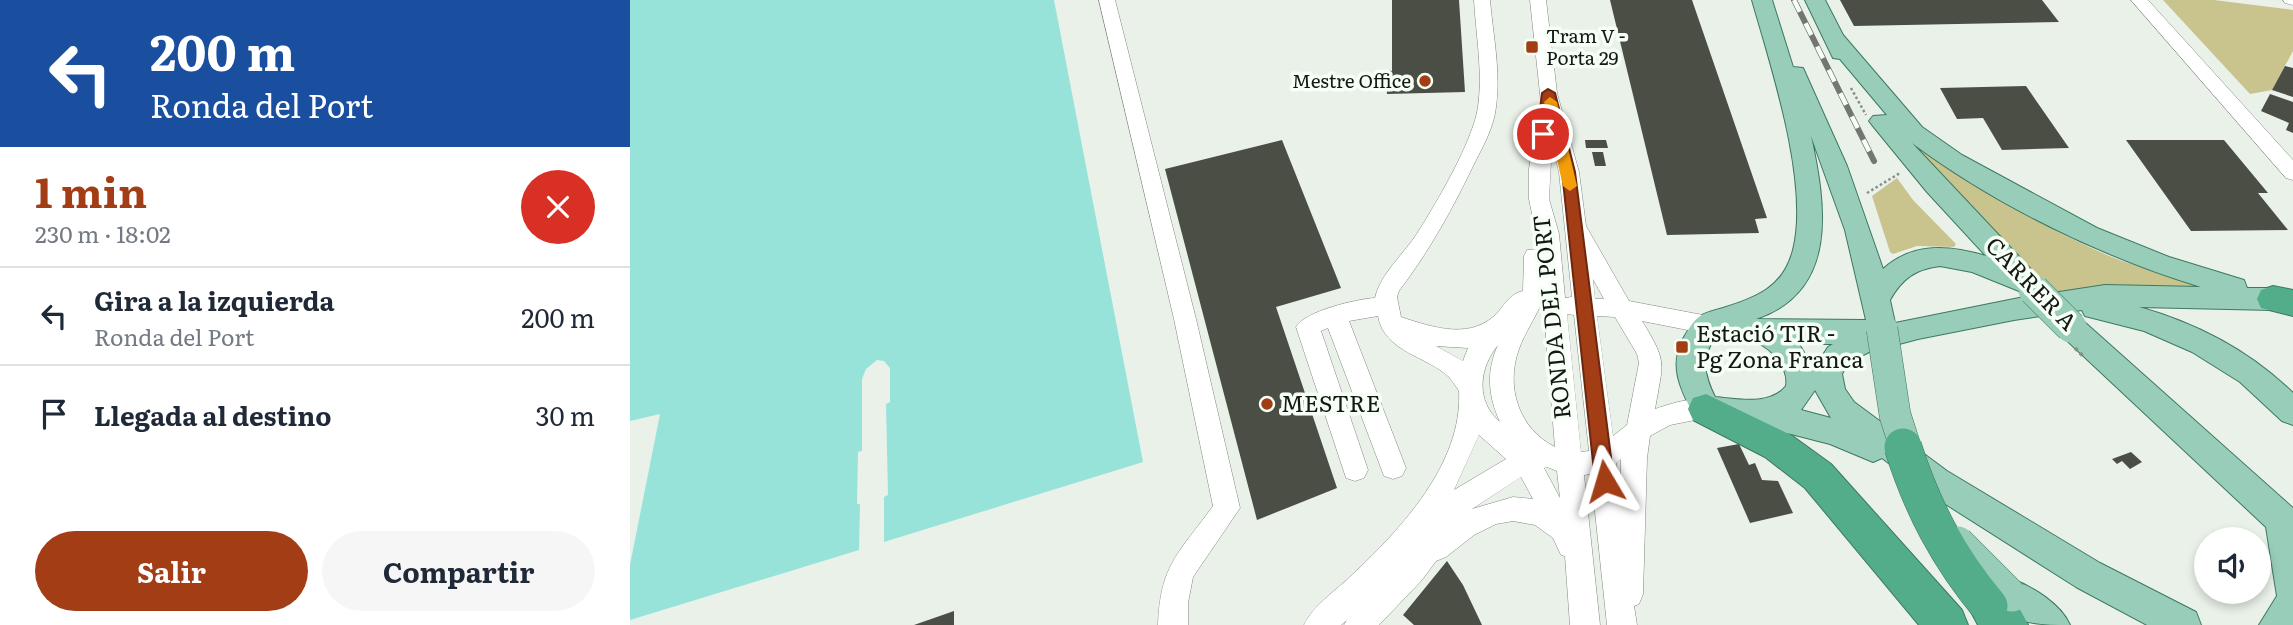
<!DOCTYPE html>
<html lang="es">
<meta charset="utf-8">
<style>
:root{--surface:#fff;--page:#f6f6f7;--text:#1f2937;--muted:#747a83;--line:#e0e1e3;--accent:#a33d16}
body{margin:0;font-family:Literata,serif;background:var(--page);color:var(--text);height:100vh;display:flex;flex-direction:column;font-size:26px;white-space:nowrap}
*{box-sizing:border-box;margin:0}
p{font-size:23px;color:var(--muted)}
.icon{flex:none;width:38px;height:38px;fill:none;stroke:currentColor;stroke-width:2;stroke-linecap:round;stroke-linejoin:round}
.map{position:relative;flex:1;overflow:hidden}
.drawer{display:flex;flex-direction:column;background:var(--surface);width:630px}
.drawer>*{flex:none}
.hud{background:#1a4fa0;color:#fff;overflow:hidden}
.tools{position:absolute;left:1564px;top:527px;display:grid;gap:14px}
.tools a{display:grid;place-items:center;width:77px;height:77px;border-radius:50%;background:var(--surface);box-shadow:0 4px 10px #0003;font-size:35px}
.pin{position:absolute;display:grid;place-items:center;width:60px;height:60px;color:#fff;margin:-30px;border:4px solid #fff;border-radius:50%;box-shadow:0 2px 7px #0007}
.me{position:absolute;width:77px;margin:-38px;rotate:353deg;stroke-linejoin:round;filter:drop-shadow(0 0 5px #0008)}
.turn{display:flex;align-items:center;gap:24px;height:147px;padding:0 35px;font-size:32px}
.turn .icon{width:91px;height:91px;stroke-width:2.5}
.turn b{display:block;font-size:49px;line-height:60px}
.round{display:grid;place-items:center;flex:none;width:74px;height:74px;border-radius:37px;background:var(--page)}
.summary{display:flex;align-items:center;justify-content:space-between;height:119px;padding:0 35px}
h1{font-size:42px;font-weight:700;line-height:52px;color:var(--accent)}
.action{display:flex;gap:14px;margin-top:auto;padding:14px 35px}
.action a{flex:1;height:80px;border-radius:42px;background:var(--accent);color:#fff;font-size:28px;font-weight:700;line-height:80px;text-align:center}
.action a+a{background:var(--page);color:var(--text)}
ul{padding:0;list-style:none}
li{display:flex;align-items:center;gap:21px;height:98px;padding:0 35px;border-top:2px solid var(--line)}
li div{flex:1}
li b{display:block;font-size:26px}
li em{font-style:normal}
main{display:flex;flex:1;min-height:0}
.map>svg:first-child{display:block}
</style>
<main>
<section class="drawer">
<div class="hud">
<div class="turn"><svg class="icon" aria-label="left" viewBox="0 0 24 24"><path d="M17 20v-9H6M10 6l-5 5 5 5"/></svg><div><b>200 m</b>Ronda del Port</div></div>
</div>
<div class="summary"><div><h1>1 min</h1><p>230 m · 18:02</p></div><a class="round" style="background:#d93025;color:#fff"><svg class="icon" aria-label="close" viewBox="0 0 24 24"><path d="M6 6l12 12M18 6L6 18"/></svg></a></div>
<ul>
<li><svg class="icon" aria-label="left" viewBox="0 0 24 24"><path d="M17 20v-9H6M10 6l-5 5 5 5"/></svg><div><b>Gira a la izquierda</b><p>Ronda del Port</p></div><em>200 m</em></li>
<li><svg class="icon" aria-label="arrive" viewBox="0 0 24 24"><path d="M6 21V4h12l-3 4 3 4H6"/></svg><div><b>Llegada al destino</b></div><em>30 m</em></li>
</ul>
<div class="action"><a>Salir</a><a>Compartir</a></div>
</section>
<div class="map">
<svg width="1663" height="625" viewBox="0 0 1663 625">
<rect width="100%" height="100%" fill="#e9f1e8"/>
<path fill="#c9c38e" d="M 1533,0 L 1584,0 L 1663,10 L 1663,51 L 1642,90 L 1620,94 Z
M 1267,128 C 1327,178 1397,219 1468,251 C 1500,266 1537,274 1571,285 L 1574,290 L 1429,293 L 1400,272 Z
M 1267,178 L 1283,200 L 1326,244 L 1324,247 L 1287,246 L 1263,254 L 1260,252 L 1242,196 Z"/>
<path fill="#97e3da" d="M 0,0 L 424,0 L 513,462 L 254,542 L 254,497 L 258,495 L 256,404 L 260,402 L 260,368 L 254,361 L 247,360 L 236,369 L 232,379 L 232,451 L 228,452 L 227,504 L 230,504 L 229,550 L 0,620 L 0,565 L 30,414 L 0,421 Z"/>
<path fill="#4b4e45" d="M 762,0 L 829,0 L 835,92 L 757,94 L 756,70 L 762,71 Z
M 980,0 L 1062,0 L 1137,218 L 1125,219 L 1129,233 L 1037,235 Z
M 1210,0 L 1412,0 L 1429,22 L 1224,26 Z
M 1655,66 L 1663,68 L 1663,97 L 1642,90 Z
M 1396,86 L 1439,148 L 1372,150 L 1353,118 L 1327,119 L 1310,88 Z
M 1640,94 L 1663,102 L 1663,133 L 1656,130 L 1659,123 L 1631,111 Z
M 652,140 L 711,288 L 646,307 L 707,488 L 627,520 L 535,169 Z
M 955,140 L 976,140 L 978,148 L 956,148 Z
M 1496,140 L 1594,140 L 1638,193 L 1628,193 L 1658,230 L 1561,231 Z
M 962,152 L 973,152 L 976,166 L 965,166 Z
M 1109,444 L 1119,465 L 1125,463 L 1132,480 L 1148,481 L 1163,513 L 1120,523 L 1087,448 Z
M 1501,452 L 1512,462 L 1500,469 L 1492,461 L 1487,464 L 1482,459 Z
M 817,561 L 833,585 L 852,625 L 784,625 L 773,615 Z
M 324,611 L 324,625 L 284,625 Z"/>
<g fill="none" stroke-linecap="round" stroke-linejoin="round">
<defs>
<path id="minor" d="M 469,0 L 485,0 L 566,319 L 610,508 L 563,577 L 558,603 L 558,625 L 528,625 C 530,564 550,552 583,506 L 544,319 Z
M 844,0 L 860,0 C 863,35 871,72 866,107 C 864,126 854,145 845,162 C 823,208 800,250 769,291 L 767,297 L 771,317 C 804,328 843,341 869,311 C 876,302 882,293 893,291 L 894,256 L 897,250 L 909,249 L 899,199 L 899,169 L 908,107 L 911,103 L 900,0 L 916,0 L 927,93 L 949,172 L 956,226 L 999,301 L 1078,316 L 1086,319 L 1090,325 L 1086,331 L 1078,334 L 1012,321 C 1038,363 1033,362 1025,409 C 1043,403 1066,395 1085,402 L 1088,409 L 1085,416 L 1040,425 L 1020,436 L 1017,458 L 1013,594 L 1009,604 L 1004,606 L 1007,625 L 977,625 L 961,474 L 954,475 L 970,625 L 940,625 L 935,556 L 931,555 L 923,538 L 905,525 L 883,521 L 866,524 L 844,535 L 816,557 L 806,561 L 792,580 L 749,625 L 714,625 L 717,620 L 711,625 L 674,625 C 683,605 707,590 722,575 C 771,529 833,463 829,391 C 826,386 822,381 819,377 C 797,356 754,352 748,316 L 719,321 L 776,468 L 772,476 L 763,479 L 754,476 L 698,328 L 691,331 L 738,470 L 734,478 L 725,481 L 716,478 L 666,327 C 675,311 727,299 745,298 C 750,274 775,253 788,232 C 807,202 843,141 848,107 C 853,72 846,35 844,0 ZM 922,144 L 929,172 L 942,297 L 935,298 L 929,234 L 919,199 ZM 963,279 L 974,299 L 965,299 ZM 913,300 L 925,447 C 889,429 875,387 889,349 C 895,332 906,317 913,300 ZM 937,314 L 944,315 L 959,451 L 951,452 ZM 967,316 L 985,317 L 1007,354 L 1009,363 L 997,425 L 983,436 ZM 868,345 C 856,371 858,396 870,422 C 845,401 849,368 868,345 ZM 806,346 L 838,348 L 833,361 ZM 849,435 L 876,459 L 824,490 ZM 991,459 L 990,492 L 986,463 ZM 917,467 L 927,471 L 930,498 L 914,468 ZM 891,477 L 903,499 L 883,497 L 842,509 Z
M 1501,0 L 1518,0 L 1663,160 L 1663,180 L 1656,178 Z
M 1653,0 L 1663,0 L 1663,5 L 1655,3 Z"/>
<path id="major" d="M 1122,0 L 1142,0 L 1163,67 L 1173,68 L 1217,166 L 1253,269 C 1283,242 1319,245 1356,256 L 1297,192 L 1243,126 L 1239,121 L 1243,116 L 1257,115 L 1210,59 L 1203,58 L 1175,0 L 1195,0 L 1213,35 L 1292,127 L 1332,155 L 1467,228 L 1539,257 L 1614,280 L 1617,288 L 1643,288 L 1653,291 L 1657,299 L 1653,307 L 1643,310 L 1509,307 C 1566,323 1620,351 1663,393 L 1663,425 L 1652,421 L 1610,382 L 1562,352 L 1514,331 L 1455,316 L 1452,310 L 1384,320 L 1288,339 L 1239,352 L 1218,363 L 1212,374 L 1215,389 L 1224,402 L 1317,471 L 1470,563 L 1566,612 L 1571,625 L 1517,625 L 1446,587 L 1295,491 L 1252,458 L 1243,462 L 1200,444 L 1161,434 L 1065,418 C 1052,391 1038,368 1053,339 C 1057,332 1062,322 1069,317 C 1075,312 1086,310 1093,308 C 1127,297 1153,288 1163,250 C 1180,184 1141,66 1122,0 ZM 1181,136 L 1215,230 L 1236,320 L 1126,319 C 1209,291 1196,205 1181,136 ZM 1282,143 C 1365,205 1472,257 1571,287 L 1475,285 L 1416,294 L 1418,290 L 1414,283 ZM 1310,266 L 1342,272 L 1389,291 L 1394,297 L 1265,323 L 1260,300 C 1272,279 1285,269 1310,266 ZM 1085,337 C 1096,338 1114,338 1125,342 C 1142,348 1159,368 1156,386 C 1140,406 1107,399 1085,397 C 1074,375 1071,358 1085,337 ZM 1169,344 L 1203,344 L 1198,347 L 1184,369 ZM 1185,390 L 1201,418 L 1171,410 Z
M 1441,316 L 1451,319 L 1663,508 L 1663,625 L 1629,625 L 1647,596 L 1636,527 L 1431,335 L 1427,327 L 1431,319 Z
M 1382,579 C 1403,587 1431,604 1440,625 C 1408,625 1380,625 1364,596 L 1370,584 Z"/>
<path id="highway" d="M 1643,286 L 1663,290 L 1663,316 L 1631,308 L 1627,299 L 1631,290 Z
M 1076,394 L 1161,435 L 1201,464 L 1332,610 L 1338,625 L 1289,625 L 1175,488 L 1135,457 L 1063,420 L 1058,409 L 1063,398 Z
M 1359,585 C 1379,593 1390,606 1398,625 L 1348,625 L 1338,606 L 1344,591 Z"/>
</defs>
<use href="#minor" stroke="#808880" stroke-width="1"/>
<use href="#major" stroke="#3d7861" stroke-width="2"/>
<use href="#highway" stroke="#3d7861" stroke-width="2"/>
<path stroke="#898e88" stroke-width="2.5" stroke-dasharray="2.5 2.5" stroke-linecap="butt" d="M 1221,88 L 1236,115
M 1237,193 L 1270,173"/>
<use href="#minor" fill="#fff" fill-rule="evenodd"/>
<use href="#major" fill="#98ceb9" fill-rule="evenodd"/>
<use href="#highway" fill="#53ad8a" fill-rule="evenodd"/>
<defs>
<path id="rail" d="M 1164,0 L 1244,161"/>
</defs>
<use href="#rail" stroke="#727771" stroke-width="6"/>
<use href="#rail" stroke="#f6fff5" stroke-width="4.5" stroke-dasharray="13" stroke-linecap="butt"/>
<defs>
<path id="major-bridge" d="M 1404,290 L 1441,327
M 1252,329 L 1265,415 L 1281,465
M 1328,542 L 1382,596"/>
<path id="highway-bridge" d="M 1273,447 C 1292,507 1318,557 1359,606"/>
</defs>
<use href="#major-bridge" stroke="#3d7861" stroke-width="32" stroke-linecap="butt"/>
<use href="#highway-bridge" stroke="#3d7861" stroke-width="38" stroke-linecap="butt"/>
<path stroke="#898e88" stroke-width="3.5" stroke-dasharray="3.5 3.5" stroke-linecap="butt" d="M 1445,348 L 1454,357"/>
<use href="#major-bridge" stroke="#98ceb9" stroke-width="31"/>
<use href="#highway-bridge" stroke="#53ad8a" stroke-width="37"/>
</g>
<path fill="#a33d16" stroke="#6a280e" stroke-width="2" d="M 918,89 L 925,93 L 945,172 L 984,481 L 981,487 L 975,490 L 968,487 L 965,481 L 932,172 L 921,128 L 918,137 L 913,138 L 907,134 L 912,93 Z"/>
<path fill="#f59e0b" d="M 920,97 L 927,102 L 947,186 L 940,191 L 933,186 L 914,102 Z"/>
<g fill="#a33d16" stroke="#f6fff5" stroke-width="2.5">
<rect x="895" y="40" width="14" height="14" rx="3.5"/>
<circle cx="795" cy="81" r="7"/>
<rect x="1045" y="340" width="14" height="14" rx="3.5"/>
<circle cx="637" cy="404" r="7"/>
</g>
<g text-anchor="middle" stroke-width="7" stroke-linejoin="round" paint-order="stroke">
<g font-size="19" fill="#141714" stroke="#f6fff5" text-anchor="start">
<text x="916" y="43">Tram V -<tspan x="916" dy="22">Porta 29</tspan></text>
<text x="781" y="88" text-anchor="end">Mestre Office</text>
</g>
<g font-size="23" fill="#141714" stroke="#f6fff5">
<text transform="translate(1401 284) rotate(46)" y="8">CARRER A</text>
<text transform="translate(922 317) rotate(-96)" y="8">RONDA DEL PORT</text>
</g>
<g font-size="23" fill="#141714" stroke="#f6fff5" text-anchor="start">
<text x="1066" y="342">Estació TIR -<tspan x="1066" dy="26">Pg Zona Franca</tspan></text>
<text x="651" y="412">MESTRE</text>
</g>
</g>
</svg>
<div class="tools">
<a><svg class="icon" aria-label="sound" viewBox="0 0 24 24"><path d="M4 9h4l5-4v14l-5-4H4zM17 9q2 3 0 6"/></svg></a>
</div>
<div class="pin" style="left:913px;top:134px;background:#d93025"><svg class="icon" aria-label="arrive" viewBox="0 0 24 24"><path d="M6 21V4h12l-3 4 3 4H6"/></svg></div>
<svg class="me" style="left:975px;top:481px" viewBox="-20 -20 40 40"><path d="M0-17L14 15 0 8-14 15z" fill="#a33d16" stroke="#fff" stroke-width="4"/></svg>
</div>
</main>
